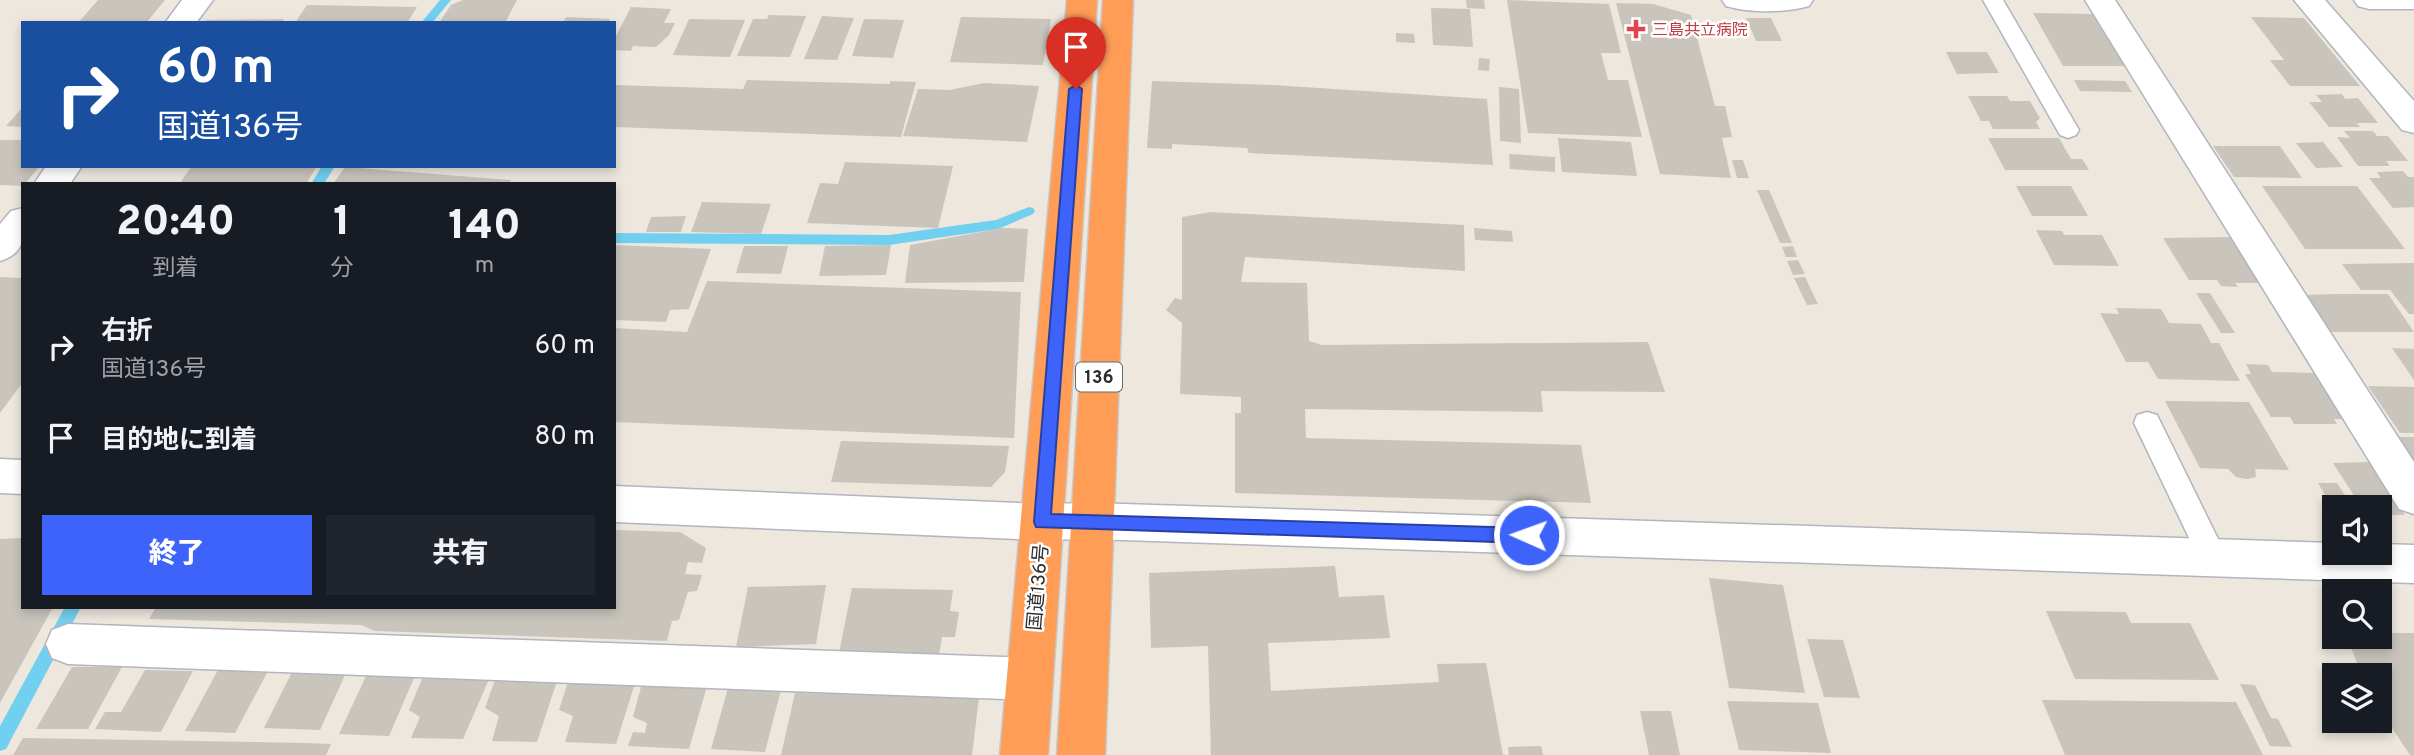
<!DOCTYPE html>
<html lang="ja">
<meta charset="utf-8">
<style>
:root{--surface:#171b24;--page:#20242c;--text:#f1f3f6;--muted:#9ea1a6;--accent:#3d63fb}
body{margin:0;font-family:Overpass,"Noto Sans JP",sans-serif;background:var(--page);color:var(--text);height:100vh;display:flex;flex-direction:column;font-size:26px;white-space:nowrap}
*{box-sizing:border-box;margin:0}
p{font-size:23px;color:var(--muted)}
.icon{flex:none;width:38px;height:38px;fill:none;stroke:currentColor;stroke-width:2;stroke-linecap:round;stroke-linejoin:round}
.map{position:relative;flex:1;overflow:hidden}
.panel{position:absolute;left:21px;top:182px;width:595px;height:427px;display:flex;flex-direction:column;background:var(--surface);border-radius:0px;box-shadow:0 4px 10px #0003}
.panel>*{flex:none}
.top-card{position:absolute;left:21px;top:21px;width:595px;height:147px;border-radius:0px;box-shadow:0 4px 10px #0003;background:#1a4fa0;color:#fff;overflow:hidden}
.controls{position:absolute;left:2322px;top:495px;display:grid;gap:14px}
.controls a{display:grid;place-items:center;width:70px;height:70px;border-radius:0px;background:var(--surface);box-shadow:0 4px 10px #0003;font-size:35px}
.pin{position:absolute;display:grid;place-items:center;width:60px;height:60px;color:#fff;margin:-72px -30px;border-radius:50% 50% 50% 0;rotate:-45deg;box-shadow:0 0 7px #0007}
.pin .icon{rotate:45deg}
.me{position:absolute;width:77px;margin:-38px;rotate:272deg;stroke-linejoin:round;filter:drop-shadow(0 0 5px #0008)}
.turn{display:flex;align-items:center;gap:24px;height:147px;padding:0 21px;font-size:32px}
.turn .icon{width:91px;height:91px;stroke-width:2.5}
.turn b{display:block;font-size:49px;line-height:60px}
.eta{display:flex;justify-content:space-evenly;align-items:center;height:119px;text-align:center}
.eta b{font-size:42px;font-weight:800;line-height:49px}
.button{display:flex;gap:14px;margin-top:auto;padding:14px 21px}
.button a{flex:1;height:80px;border-radius:0px;background:var(--accent);color:#fff;font-size:28px;font-weight:800;line-height:80px;text-align:center}
.button a+a{background:var(--page);color:var(--text)}
ul{padding:0;list-style:none}
li{display:flex;align-items:center;gap:21px;height:91px;padding:0 21px}
li div{flex:1}
li b{display:block;font-size:26px}
li em{font-style:normal}
.map>svg:first-child{display:block}
</style>
<div class="map">
<svg width="2414" height="755" viewBox="0 0 2414 755">
<rect width="100%" height="100%" fill="#ede7de"/>
<g fill="none" stroke-linecap="round" stroke-linejoin="round">
<path fill="#71d0f0" fill-rule="evenodd" d="M 440,0 L 451,0 L 432,23 L 421,23 Z
M 322,166 L 335,166 L 324,184 L 311,184 Z
M 1029,207 L 1033,208 L 1035,211 L 1033,214 L 998,229 L 889,245 L 614,243 L 614,233 L 889,235 L 996,220 Z
M 65,607 L 81,607 L 6,749 L 0,751 L 0,726 Z"/>
</g>
<path fill="#c9c5bc" d="M 98,0 L 165,0 L 146,23 L 78,23 Z
M 463,0 L 517,0 L 505,23 L 439,23 L 451,5 Z
M 1466,0 L 1484,0 L 1485,9 L 1467,8 Z
M 1507,0 L 1609,4 L 1621,53 L 1601,53 L 1608,80 L 1628,80 L 1642,137 L 1528,133 Z
M 1616,3 L 1653,4 L 1691,15 L 1715,106 L 1725,106 L 1732,137 L 1722,138 L 1731,178 L 1660,174 Z
M 307,5 L 417,7 L 407,23 L 295,23 Z
M 631,7 L 671,9 L 664,23 L 675,23 L 669,35 L 656,47 L 633,46 L 631,51 L 614,50 L 614,40 Z
M 1431,8 L 1470,9 L 1473,47 L 1433,45 Z
M 2033,13 L 2092,14 L 2125,66 L 2063,66 Z
M 769,15 L 806,16 L 790,57 L 737,56 L 753,19 L 767,19 Z
M 822,16 L 854,18 L 837,60 L 804,59 Z
M 566,17 L 610,19 L 609,23 L 563,23 Z
M 961,17 L 1051,19 L 1043,65 L 950,62 Z
M 2251,17 L 2304,18 L 2360,86 L 2290,86 L 2270,60 L 2284,60 Z
M 1746,18 L 1771,18 L 1782,41 L 1756,41 Z
M 284,19 L 282,23 L 204,23 L 206,20 Z
M 689,19 L 745,20 L 730,57 L 673,55 Z
M 864,19 L 904,20 L 893,58 L 852,56 Z
M 1396,33 L 1414,34 L 1415,43 L 1396,42 Z
M 1946,52 L 1987,52 L 1999,73 L 1957,74 Z
M 1479,58 L 1490,59 L 1489,71 L 1478,70 Z
M 747,80 L 890,84 L 890,81 L 916,82 L 901,137 L 614,127 L 614,85 L 743,89 Z
M 2074,80 L 2125,81 L 2132,92 L 2080,91 Z
M 1152,81 L 1273,85 L 1487,99 L 1493,165 L 1249,153 L 1247,148 L 1172,144 L 1172,149 L 1147,148 Z
M 984,83 L 1039,86 L 1027,142 L 903,136 L 918,89 L 950,90 Z
M 1499,87 L 1519,89 L 1521,143 L 1500,141 Z
M 2342,94 L 2345,99 L 2358,98 L 2378,123 L 2357,123 L 2360,127 L 2329,127 L 2309,102 L 2322,102 L 2316,95 Z
M 1968,96 L 2007,96 L 2010,101 L 2030,101 L 2040,118 L 2036,122 L 2040,129 L 1993,129 L 1989,121 L 1981,121 Z
M 23,107 L 23,127 L 6,126 Z
M 2344,131 L 2373,131 L 2377,136 L 2388,136 L 2408,161 L 2386,161 L 2390,166 L 2358,166 L 2337,137 L 2350,138 Z
M 1558,138 L 1631,142 L 1637,176 L 1562,172 Z
M 1988,138 L 2059,138 L 2071,159 L 2082,159 L 2089,170 L 2005,170 Z
M 0,140 L 23,140 L 23,166 L 40,166 L 23,186 L 0,185 Z
M 2323,142 L 2343,167 L 2316,168 L 2296,143 Z
M 2213,146 L 2280,146 L 2302,178 L 2234,177 Z
M 1509,154 L 1555,157 L 1555,172 L 1510,169 Z
M 1732,160 L 1743,160 L 1749,178 L 1737,178 Z
M 845,162 L 953,166 L 938,228 L 807,223 L 820,183 L 838,184 Z
M 192,166 L 317,166 L 306,184 L 179,184 Z
M 345,167 L 511,180 L 509,184 L 333,184 Z
M 2403,171 L 2408,177 L 2414,177 L 2414,207 L 2393,208 L 2369,178 L 2381,178 L 2377,172 Z
M 2016,186 L 2071,186 L 2088,216 L 2032,216 Z
M 2262,186 L 2357,186 L 2405,249 L 2305,249 Z
M 1757,190 L 1769,190 L 1792,243 L 1780,243 Z
M 702,202 L 771,204 L 761,234 L 691,232 Z
M 1211,212 L 1464,225 L 1465,271 L 1245,257 L 1241,282 L 1307,283 L 1309,341 L 1322,345 L 1648,342 L 1665,392 L 1541,391 L 1543,412 L 1305,409 L 1306,438 L 1581,445 L 1591,503 L 1235,493 L 1235,413 L 1241,413 L 1241,397 L 1180,394 L 1182,323 L 1166,310 L 1175,298 L 1182,300 L 1182,217 Z
M 686,216 L 681,232 L 646,232 L 651,217 Z
M 1002,228 L 1028,229 L 1024,282 L 905,283 L 910,245 Z
M 1474,228 L 1512,231 L 1513,242 L 1475,240 Z
M 2036,230 L 2062,231 L 2064,235 L 2102,235 L 2119,266 L 2054,265 Z
M 2233,237 L 2263,283 L 2235,283 L 2238,287 L 2221,286 L 2217,280 L 2189,280 L 2163,238 Z
M 614,245 L 711,249 L 689,309 L 670,310 L 666,322 L 614,320 Z
M 891,245 L 886,275 L 819,276 L 825,246 Z
M 744,246 L 788,246 L 781,274 L 736,273 Z
M 1793,246 L 1797,257 L 1786,257 L 1782,247 Z
M 1798,260 L 1805,274 L 1793,275 L 1787,261 Z
M 2414,263 L 2414,314 L 2409,314 L 2390,290 L 2361,290 L 2342,264 Z
M 0,277 L 23,278 L 23,382 L 0,413 Z
M 1805,277 L 1818,304 L 1807,305 L 1794,278 Z
M 707,281 L 1021,292 L 1014,438 L 614,422 L 614,328 L 687,332 Z
M 2196,293 L 2210,293 L 2235,333 L 2221,333 Z
M 2338,294 L 2388,294 L 2414,332 L 2328,332 L 2303,295 Z
M 2116,308 L 2161,309 L 2169,323 L 2201,324 L 2211,343 L 2219,343 L 2240,381 L 2158,379 L 2148,362 L 2126,362 L 2100,313 L 2119,314 Z
M 2392,348 L 2414,349 L 2414,380 Z
M 2246,364 L 2268,365 L 2272,372 L 2316,373 L 2345,419 L 2334,419 L 2337,424 L 2294,424 L 2290,417 L 2271,417 L 2245,374 L 2251,374 Z
M 2368,386 L 2414,387 L 2414,433 L 2400,433 Z
M 2165,401 L 2249,402 L 2289,470 L 2255,469 L 2256,477 L 2247,479 L 2236,477 L 2228,469 L 2200,468 Z
M 2394,437 L 2414,437 L 2414,467 Z
M 841,441 L 1009,446 L 1005,472 L 991,487 L 831,482 Z
M 2370,462 L 2405,515 L 2380,515 L 2380,508 L 2362,508 L 2333,463 Z
M 2318,483 L 2337,483 L 2346,497 L 2327,498 Z
M 614,530 L 680,532 L 706,548 L 702,563 L 688,562 L 685,574 L 702,575 L 697,591 L 688,592 L 679,620 L 672,621 L 667,641 L 375,631 L 361,625 L 149,619 L 156,607 L 614,607 Z
M 23,538 L 23,607 L 53,607 L 0,703 L 0,539 Z
M 1335,566 L 1339,597 L 1384,595 L 1390,638 L 1268,643 L 1271,691 L 1439,682 L 1437,664 L 1486,663 L 1503,755 L 1211,755 L 1208,646 L 1151,648 L 1149,573 Z
M 1709,578 L 1783,585 L 1805,693 L 1729,688 Z
M 826,585 L 816,644 L 736,647 L 748,587 Z
M 852,588 L 953,590 L 950,611 L 959,612 L 955,637 L 942,637 L 939,655 L 839,653 Z
M 2046,611 L 2126,612 L 2131,623 L 2190,623 L 2219,680 L 2075,679 Z
M 2380,633 L 2414,633 L 2414,755 L 2410,755 L 2380,710 L 2380,676 L 2362,676 L 2347,637 L 2380,637 Z
M 1807,639 L 1843,640 L 1860,698 L 1824,697 Z
M 72,667 L 122,667 L 88,729 L 36,729 Z
M 145,670 L 193,671 L 161,732 L 95,729 L 105,712 L 121,712 Z
M 218,670 L 267,673 L 235,733 L 185,731 Z
M 291,674 L 345,675 L 320,730 L 264,728 Z
M 366,676 L 414,678 L 389,736 L 339,734 Z
M 422,679 L 489,679 L 463,739 L 411,738 L 420,717 L 409,710 Z
M 495,680 L 557,681 L 537,742 L 492,741 L 499,716 L 485,708 Z
M 568,682 L 635,683 L 616,744 L 565,742 L 573,716 L 559,710 Z
M 642,683 L 707,686 L 689,749 L 628,746 L 633,732 L 645,733 L 647,723 L 633,717 Z
M 2240,684 L 2255,685 L 2271,718 L 2278,719 L 2292,747 L 2270,746 Z
M 728,688 L 781,690 L 765,752 L 711,749 Z
M 795,693 L 979,697 L 972,755 L 781,755 Z
M 2042,700 L 2236,702 L 2263,755 L 2065,755 Z
M 1727,701 L 1818,703 L 1831,753 L 1739,750 Z
M 1640,711 L 1671,711 L 1680,755 L 1649,755 Z
M 23,738 L 308,743 L 331,744 L 326,755 L 13,755 Z
M 1541,746 L 1543,755 L 1509,755 L 1508,747 Z"/>
<g fill="none" stroke-linecap="round" stroke-linejoin="round">
<defs>
<path id="lane" d="M 1983,0 L 2003,0 L 2079,130 L 2076,135 L 2068,138 L 2060,135 Z
M 2147,412 L 2157,415 L 2223,549 L 2228,558 L 2223,567 L 2213,571 L 2203,567 L 2134,423 L 2137,415 Z"/>
<path id="street" d="M 182,0 L 213,0 L 196,23 L 165,23 Z
M 1722,0 L 1813,0 L 1809,6 C 1785,13 1750,13 1726,6 Z
M 2085,0 L 2115,0 L 2414,462 L 2414,514 L 2399,509 Z
M 2294,0 L 2325,0 L 2414,101 L 2414,133 L 2402,130 Z
M 2354,0 L 2414,0 L 2414,9 L 2369,9 L 2358,6 Z
M 46,166 L 82,166 L 70,184 L 34,184 Z
M 23,208 C 23,233 29,252 0,261 L 0,224 L 11,211 Z
M 0,459 L 23,460 L 23,494 L 0,493 Z
M 614,486 L 1042,504 L 1092,503 L 1107,508 L 1113,521 L 1107,534 L 1092,539 L 1042,540 L 614,522 Z
M 68,624 L 1029,658 L 1045,664 L 1052,679 L 1045,694 L 1029,700 L 68,664 L 52,658 L 46,644 L 52,630 Z"/>
<path id="secondary" d="M 1092,503 L 2334,543 L 2334,553 L 2380,553 L 2380,544 L 2414,545 L 2414,583 L 1092,539 L 1077,534 L 1071,521 L 1077,508 Z"/>
<path id="highway" d="M 1067,0 L 1097,0 L 1048,755 L 1000,755 Z
M 1103,0 L 1133,0 L 1105,755 L 1057,755 Z"/>
</defs>
<use href="#lane" stroke="#b2b5bf" stroke-width="3"/>
<use href="#street" stroke="#b2b5bf" stroke-width="3"/>
<use href="#secondary" stroke="#b2b5bf" stroke-width="3"/>
<use href="#highway" stroke="#c8c8c8" stroke-width="3"/>
<use href="#lane" fill="#fff" fill-rule="evenodd"/>
<use href="#street" fill="#fff" fill-rule="evenodd"/>
<use href="#secondary" fill="#fff" fill-rule="evenodd"/>
<use href="#highway" fill="#ff9d57" fill-rule="evenodd"/>
</g>
<path fill="#3d63fb" stroke="#2840a3" stroke-width="2" d="M 1076,85 L 1082,89 L 1051,514 L 1529,528 L 1535,530 L 1538,535 L 1535,541 L 1529,543 L 1036,527 L 1034,522 L 1069,89 Z"/>
<path fill="#e0444e" stroke="#fff" stroke-width="2.5" d="M1632.5 18.5h7v7h7v7h-7v7h-7v-7h-7v-7h7z"/>
<g text-anchor="middle" stroke-width="5" stroke-linejoin="round" paint-order="stroke">
<g font-size="16" fill="#be3a42" stroke="#fff" text-anchor="start">
<text x="1652" y="35">三島共立病院</text>
</g>
<rect fill="#fff" stroke="#6b6b6b" stroke-width="2" x="1076" y="362.5" width="46" height="29" rx="5"/>
<g font-size="18" font-weight="bold" fill="#2c2c2c">
<text x="1099" y="383">136</text>
</g>
<g font-size="19" fill="#2c2c2c" stroke="#fff">
<text transform="translate(1037 587) rotate(-85)" y="7">国道136号</text>
</g>
</g>
</svg>
<div class="controls">
<a><svg class="icon" aria-label="sound" viewBox="0 0 24 24"><path d="M4 9h4l5-4v14l-5-4H4zM17 9q2 3 0 6"/></svg></a>
<a><svg class="icon" aria-label="search" viewBox="0 0 24 24"><circle cx="10" cy="10" r="6"/><path d="M15 15l6 6"/></svg></a>
<a><svg class="icon" aria-label="layers" viewBox="0 0 24 24"><path d="M12 4l9 5-9 5-9-5zM3 14l9 5 9-5"/></svg></a>
</div>
<div class="pin" style="left:1076px;top:89px;background:#d93025"><svg class="icon" aria-label="arrive" viewBox="0 0 24 24"><path d="M6 21V4h12l-3 4 3 4H6"/></svg></div>
<svg class="me" style="left:1529px;top:535px" viewBox="-20 -20 40 40"><circle r="17" fill="#3d63fb" stroke="#fff" stroke-width="3"/><path d="M0-11L8 9 0 5-8 9z" fill="#fff"/></svg>
<div class="top-card">
<div class="turn"><svg class="icon" aria-label="right" viewBox="0 0 24 24"><path d="M7 20v-9h11M14 6l5 5-5 5"/></svg><div><b>60 m</b>国道136号</div></div>
</div>
<section class="panel">
<div class="eta">
<div><b>20:40</b><p>到着</p></div>
<div><b>1</b><p>分</p></div>
<div><b>140</b><p>m</p></div>
</div>
<ul>
<li><svg class="icon" aria-label="right" viewBox="0 0 24 24"><path d="M7 20v-9h11M14 6l5 5-5 5"/></svg><div><b>右折</b><p>国道136号</p></div><em>60 m</em></li>
<li><svg class="icon" aria-label="arrive" viewBox="0 0 24 24"><path d="M6 21V4h12l-3 4 3 4H6"/></svg><div><b>目的地に到着</b></div><em>80 m</em></li>
</ul>
<div class="button"><a>終了</a><a>共有</a></div>
</section>
</div>
